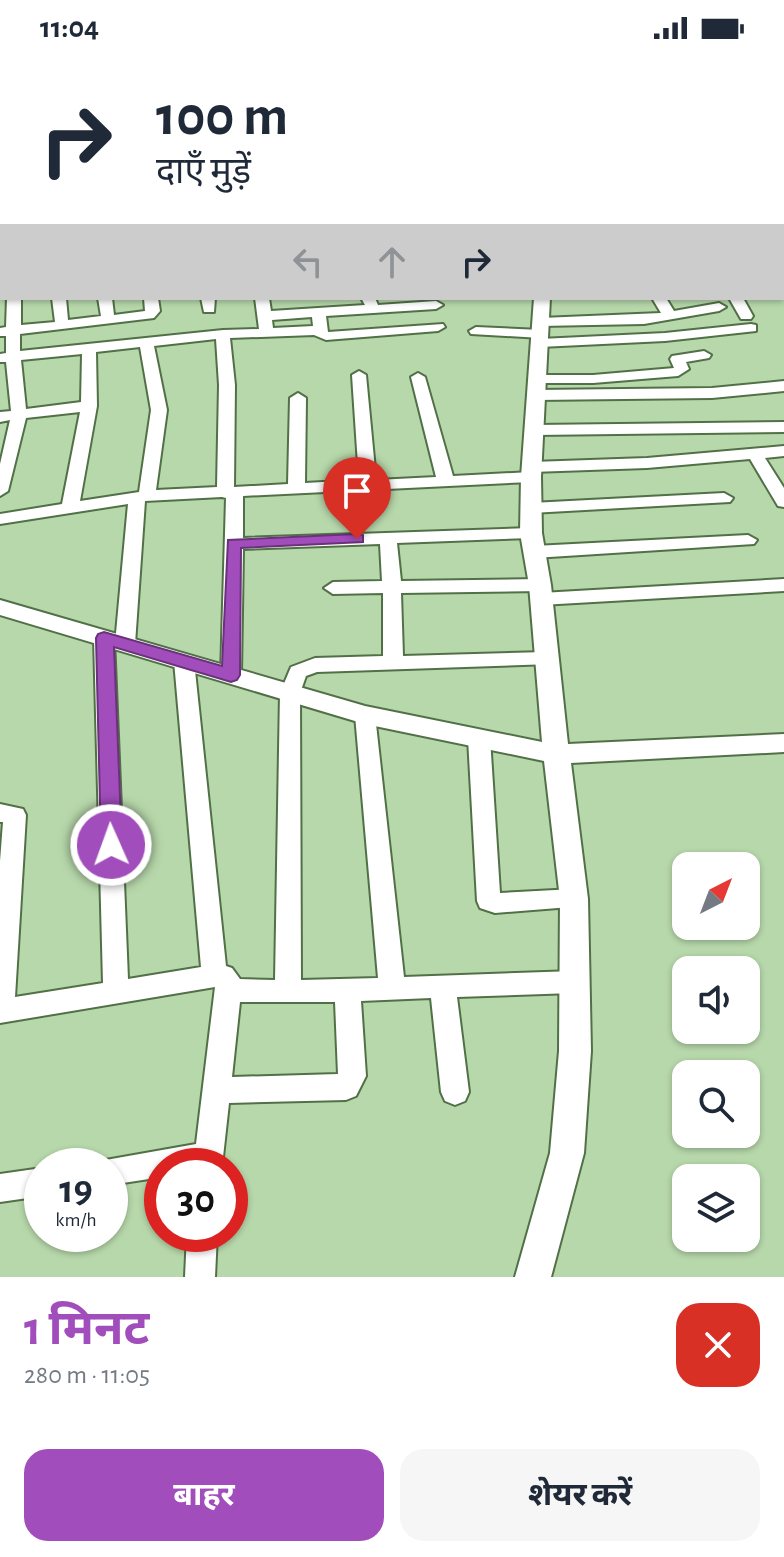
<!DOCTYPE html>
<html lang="hi">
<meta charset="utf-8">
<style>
:root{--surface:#fff;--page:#f6f6f7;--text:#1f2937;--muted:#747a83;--accent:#a14dbb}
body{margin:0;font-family:"Alegreya Sans","Noto Sans Devanagari",sans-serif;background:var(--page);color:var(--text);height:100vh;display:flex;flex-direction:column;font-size:30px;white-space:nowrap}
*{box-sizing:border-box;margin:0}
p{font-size:26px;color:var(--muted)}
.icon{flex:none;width:44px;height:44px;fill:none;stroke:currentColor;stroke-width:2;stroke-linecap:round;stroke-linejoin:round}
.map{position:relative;height:1221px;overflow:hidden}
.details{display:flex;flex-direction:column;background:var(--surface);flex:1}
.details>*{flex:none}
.banner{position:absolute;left:0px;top:0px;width:784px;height:244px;box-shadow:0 2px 6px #0004;background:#fff;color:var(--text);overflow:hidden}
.needle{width:52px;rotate:42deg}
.buttons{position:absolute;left:672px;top:796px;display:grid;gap:16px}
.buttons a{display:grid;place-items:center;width:88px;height:88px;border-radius:16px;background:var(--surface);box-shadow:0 2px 6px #0004;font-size:40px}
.speed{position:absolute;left:24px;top:1092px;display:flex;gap:16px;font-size:40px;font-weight:700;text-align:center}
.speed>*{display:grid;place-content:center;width:104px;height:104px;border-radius:50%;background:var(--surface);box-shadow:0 2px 6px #0004;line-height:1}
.speed small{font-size:20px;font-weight:400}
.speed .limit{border:12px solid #d22;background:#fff;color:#111}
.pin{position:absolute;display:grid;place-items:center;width:68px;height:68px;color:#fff;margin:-82px -34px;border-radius:50% 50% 50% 0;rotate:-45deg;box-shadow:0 0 8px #0007}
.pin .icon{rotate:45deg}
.me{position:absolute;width:88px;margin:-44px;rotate:358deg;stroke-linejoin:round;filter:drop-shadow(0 0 6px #0008)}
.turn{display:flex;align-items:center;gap:28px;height:168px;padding:0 24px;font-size:36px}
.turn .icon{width:104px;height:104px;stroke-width:2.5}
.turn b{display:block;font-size:56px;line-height:68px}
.lanes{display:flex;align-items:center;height:76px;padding:0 24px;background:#0003;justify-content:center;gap:40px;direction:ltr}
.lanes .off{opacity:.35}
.round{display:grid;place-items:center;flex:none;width:84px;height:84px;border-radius:24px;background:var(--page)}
.headline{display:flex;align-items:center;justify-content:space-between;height:136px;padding:0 24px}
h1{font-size:48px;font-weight:700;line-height:60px;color:var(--accent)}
.cta{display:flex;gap:16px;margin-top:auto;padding:16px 24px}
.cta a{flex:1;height:92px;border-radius:24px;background:var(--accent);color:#fff;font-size:32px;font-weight:700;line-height:92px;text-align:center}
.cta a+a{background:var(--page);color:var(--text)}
.status{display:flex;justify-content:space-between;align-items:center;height:56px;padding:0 40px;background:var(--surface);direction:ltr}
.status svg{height:22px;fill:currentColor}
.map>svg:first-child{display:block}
</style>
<div class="status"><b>11:04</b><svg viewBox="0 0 49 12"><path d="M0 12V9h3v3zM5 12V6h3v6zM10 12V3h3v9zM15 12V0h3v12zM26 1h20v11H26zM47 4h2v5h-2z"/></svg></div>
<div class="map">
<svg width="784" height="1221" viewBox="0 0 784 1221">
<rect width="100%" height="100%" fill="#b7d8ab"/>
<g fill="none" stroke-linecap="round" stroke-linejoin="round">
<defs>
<path id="minor" d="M 0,0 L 7,0 L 8,2 L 0,4 Z
M 38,0 L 48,0 L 49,2 L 39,2 Z
M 60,0 L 85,0 L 58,2 Z
M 141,0 L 168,0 L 166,2 Z
M 202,0 L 225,0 L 200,2 Z
M 319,0 L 329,0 L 331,2 L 321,2 Z
M 424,0 L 457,0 L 422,2 Z
M 570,0 L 602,0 L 568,2 Z
M 698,0 L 710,0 L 712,2 L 700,2 Z
M 783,17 L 784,17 L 784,23 L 782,23 Z
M 0,32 L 2,32 L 2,38 L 0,38 Z
M 782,38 L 784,38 L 784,46 L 782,46 Z
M 0,50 L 2,50 L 2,56 L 0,56 Z
M 0,65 L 2,65 L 0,72 Z
M 782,67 L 784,67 L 784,74 L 782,74 Z
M 782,98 L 784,98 L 784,105 L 782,105 Z
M 0,116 L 2,116 L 2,122 L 0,122 Z
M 782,129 L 784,129 L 784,135 L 782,135 Z
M 782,143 L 784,143 L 784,151 L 782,151 Z
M 0,157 L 2,157 L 2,165 L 0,165 Z
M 782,163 L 784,163 L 784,171 L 782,171 Z
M 0,180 L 2,180 L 2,188 L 0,188 Z
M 782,187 L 784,188 L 784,197 L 782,196 Z
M 0,208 L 2,208 L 2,216 L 0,216 Z
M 0,227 L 2,227 L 0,236 Z
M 782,234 L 784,234 L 784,242 L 782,242 Z
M 7,242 L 21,242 L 21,269 L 55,266 L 52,242 L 66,242 L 68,264 L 101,260 L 98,242 L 112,242 L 114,259 L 145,255 L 144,242 L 158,242 L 160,255 L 154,262 L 20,278 L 20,295 L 223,274 L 259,273 L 255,242 L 269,242 L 271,255 L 365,249 L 361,242 L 375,242 L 378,249 L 436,245 L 443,249 L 436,253 L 326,260 L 328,276 L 443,268 L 445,271 L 438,275 L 326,284 L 314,279 L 230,282 L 235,329 L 234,431 L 288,428 L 290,342 L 298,337 L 306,342 L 305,427 L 359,424 L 352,319 L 359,315 L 366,319 L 376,424 L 436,421 L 411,321 L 418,317 L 425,321 L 453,420 L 531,416 L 539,421 L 531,426 L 243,440 L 243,482 L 531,472 L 540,477 L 531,482 L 397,487 L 401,525 L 540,523 L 549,529 L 540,535 L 401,537 L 403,600 L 545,596 L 555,603 L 552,608 L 317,616 L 306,620 L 300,637 L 301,924 L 378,922 L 355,659 L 358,654 L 372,654 L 375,659 L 404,921 L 574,915 L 583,918 L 587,926 L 583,934 L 574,937 L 457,941 L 469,1036 L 465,1045 L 455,1049 L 445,1045 L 441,1036 L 431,942 L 361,945 L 366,1020 L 356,1040 L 346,1044 L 229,1047 L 222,1110 L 162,1110 L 162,1121 L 110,1129 L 110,1110 L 98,1110 L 100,1105 L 196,1088 L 215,931 L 0,967 L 0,805 L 3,766 L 0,766 L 0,748 L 23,753 L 26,759 L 15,941 L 103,927 L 94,582 L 97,577 L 111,577 L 114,582 L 128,923 L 201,911 L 174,605 L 177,600 L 184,598 L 194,605 L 226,910 L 232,912 L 240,923 L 275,924 L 280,637 L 291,611 L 315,602 L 383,600 L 383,537 L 333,538 L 324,532 L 333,526 L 382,525 L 380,488 L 243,493 L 241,619 L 231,626 L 224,624 L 221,619 L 226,442 L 222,441 L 145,445 L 135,588 L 125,595 L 118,593 L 115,588 L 128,448 L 0,468 L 0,458 L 62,448 L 80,356 L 26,362 L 8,435 L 0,440 L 0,408 L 10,364 L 0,366 L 0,356 L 11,355 L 6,306 L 0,306 L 0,298 L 6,297 L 6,280 L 0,280 L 0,272 L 6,271 ZM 312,261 L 313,270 L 273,272 L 272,264 ZM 216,283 L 219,329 L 217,431 L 156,434 L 167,354 L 154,290 ZM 140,291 L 151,354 L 139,436 L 80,445 L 97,350 L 96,296 ZM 82,298 L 81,346 L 26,353 L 21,304 ZM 240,946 L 335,946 L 338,1018 L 232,1021 Z
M 201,242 L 215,242 L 214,256 L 204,256 Z
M 652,242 L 666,242 L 674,255 L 719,247 L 726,251 L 719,255 L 644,268 L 541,270 L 534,266 L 541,262 L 661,257 Z
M 729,242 L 743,242 L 753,260 L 751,263 L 741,263 Z
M 751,268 L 756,269 L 756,275 L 665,285 L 540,291 L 533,287 L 540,283 L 665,277 Z
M 476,271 L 541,274 L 548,278 L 541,282 L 471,278 L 469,275 Z
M 704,295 L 711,299 L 709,302 L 686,306 L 689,313 L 678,320 L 593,327 L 536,327 L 529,323 L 536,319 L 593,319 L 674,312 L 670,303 L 672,300 Z
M 784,325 L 784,335 L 712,342 L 536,344 L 528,339 L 536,334 L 712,332 Z
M 784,366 L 784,376 L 535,379 L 527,374 L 535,369 Z
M 784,390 L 784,400 L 765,402 L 784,432 L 784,451 L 778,450 L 750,403 L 647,412 L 532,416 L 524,411 L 532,406 L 647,402 Z
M 724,437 L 733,442 L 730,446 L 531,457 L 522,452 L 531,447 Z
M 748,479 L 757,484 L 754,488 L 534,502 L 525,496 L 534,490 Z
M 784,523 L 784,535 L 541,549 L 532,543 L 541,537 Z
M 479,674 L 487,677 L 490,682 L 500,837 L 574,833 L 583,836 L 586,843 L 583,850 L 495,857 L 480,852 L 477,845 L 468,682 L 471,677 Z
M 42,1112 L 42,1140 L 0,1146 L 0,1118 Z
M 187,1178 L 217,1178 L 215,1221 L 185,1221 Z"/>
<path id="tertiary" d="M 525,0 L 537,0 L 539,2 L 527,2 Z
M 534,242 L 550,242 L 541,421 L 542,477 L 551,529 L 568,688 L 784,678 L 784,696 L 571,707 L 588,843 L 591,995 L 584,1097 L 551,1221 L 515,1221 L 550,1097 L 559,995 L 560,843 L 544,705 L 365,668 L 0,559 L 0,544 L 365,650 L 542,686 L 529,529 L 520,477 L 521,421 Z"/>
</defs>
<use href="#minor" stroke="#527047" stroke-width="4"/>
<use href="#tertiary" stroke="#527047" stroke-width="4"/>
<use href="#minor" fill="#fff" fill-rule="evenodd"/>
<use href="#tertiary" fill="#fff" fill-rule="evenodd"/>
</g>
<path fill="#a14dbb" stroke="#69327a" stroke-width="2" d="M 357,478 L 363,479 L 363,486 L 241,492 L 240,619 L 237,624 L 231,626 L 114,591 L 122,789 L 119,795 L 111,798 L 104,795 L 101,789 L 96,582 L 98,578 L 104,576 L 222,610 L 228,484 Z"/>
</svg>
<div class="buttons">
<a><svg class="needle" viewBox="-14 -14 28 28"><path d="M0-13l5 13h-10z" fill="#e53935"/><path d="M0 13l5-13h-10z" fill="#747a83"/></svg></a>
<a><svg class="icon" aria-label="sound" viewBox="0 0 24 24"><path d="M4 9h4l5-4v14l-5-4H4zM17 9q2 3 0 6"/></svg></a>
<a><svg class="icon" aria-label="search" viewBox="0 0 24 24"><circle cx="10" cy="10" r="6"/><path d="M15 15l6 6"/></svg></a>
<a><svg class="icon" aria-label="layers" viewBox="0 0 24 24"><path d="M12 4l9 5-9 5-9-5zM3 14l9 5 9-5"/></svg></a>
</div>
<div class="speed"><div>19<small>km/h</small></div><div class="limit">30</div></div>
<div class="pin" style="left:357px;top:483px;background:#d93025"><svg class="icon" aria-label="arrive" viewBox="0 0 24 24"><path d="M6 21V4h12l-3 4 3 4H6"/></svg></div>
<svg class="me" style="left:111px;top:789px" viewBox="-20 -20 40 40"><circle r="17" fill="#a14dbb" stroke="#fff" stroke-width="3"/><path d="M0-11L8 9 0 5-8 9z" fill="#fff"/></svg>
<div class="banner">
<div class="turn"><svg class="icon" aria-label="right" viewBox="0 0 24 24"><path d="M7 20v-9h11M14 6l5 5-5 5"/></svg><div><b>100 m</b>दाएँ मुड़ें</div></div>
<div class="lanes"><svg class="icon off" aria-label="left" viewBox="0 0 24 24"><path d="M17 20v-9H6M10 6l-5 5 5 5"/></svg><svg class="icon off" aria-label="ahead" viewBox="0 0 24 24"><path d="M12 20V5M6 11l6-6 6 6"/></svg><svg class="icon" aria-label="right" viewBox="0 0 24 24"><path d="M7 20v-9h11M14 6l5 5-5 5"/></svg></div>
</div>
</div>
<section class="details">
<div class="headline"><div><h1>1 मिनट</h1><p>280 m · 11:05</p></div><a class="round" style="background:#d93025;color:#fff"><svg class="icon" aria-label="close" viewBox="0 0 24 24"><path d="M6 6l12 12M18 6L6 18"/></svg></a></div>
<div class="cta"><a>बाहर</a><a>शेयर करें</a></div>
</section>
